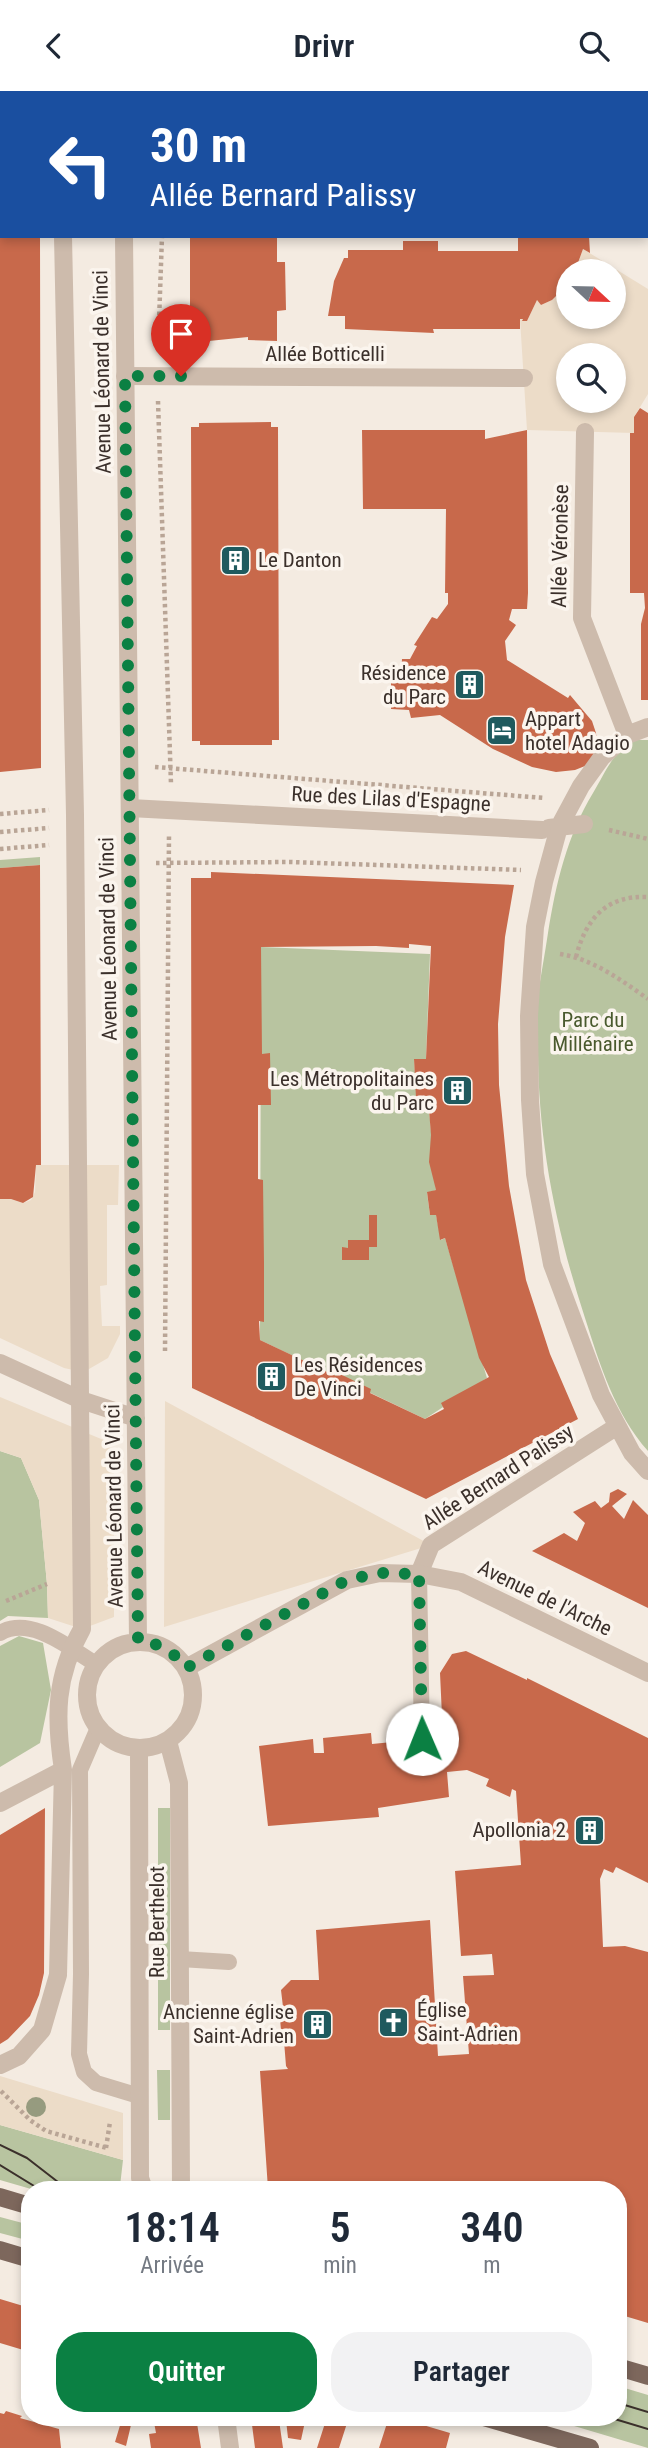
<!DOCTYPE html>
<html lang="fr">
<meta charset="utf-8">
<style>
:root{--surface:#fff;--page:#f2f2f3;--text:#1f2937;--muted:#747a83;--accent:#0b8043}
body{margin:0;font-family:"Roboto Condensed",sans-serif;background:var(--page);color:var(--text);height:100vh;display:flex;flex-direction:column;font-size:26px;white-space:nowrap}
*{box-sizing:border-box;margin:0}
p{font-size:23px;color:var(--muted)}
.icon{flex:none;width:38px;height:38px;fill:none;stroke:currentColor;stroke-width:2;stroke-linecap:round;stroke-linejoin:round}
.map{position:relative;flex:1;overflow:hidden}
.drawer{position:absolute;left:21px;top:2090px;width:606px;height:245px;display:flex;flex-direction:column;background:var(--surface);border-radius:28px;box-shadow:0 4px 10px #0003}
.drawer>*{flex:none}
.banner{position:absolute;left:0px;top:0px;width:649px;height:147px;box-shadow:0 4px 10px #0003;background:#1a4fa0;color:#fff;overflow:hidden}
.needle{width:46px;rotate:112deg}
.controls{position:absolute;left:556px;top:168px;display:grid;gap:14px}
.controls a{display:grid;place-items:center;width:70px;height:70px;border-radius:50%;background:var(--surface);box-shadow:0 4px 10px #0003;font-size:35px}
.pin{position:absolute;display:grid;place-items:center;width:60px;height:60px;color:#fff;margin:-72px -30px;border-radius:50% 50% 50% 0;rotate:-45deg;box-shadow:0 0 7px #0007}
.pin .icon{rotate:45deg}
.me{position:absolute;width:77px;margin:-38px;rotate:359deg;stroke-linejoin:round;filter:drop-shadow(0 0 5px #0008)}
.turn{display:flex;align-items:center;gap:24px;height:147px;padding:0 35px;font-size:32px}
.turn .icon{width:91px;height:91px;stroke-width:2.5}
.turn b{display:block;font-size:49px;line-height:60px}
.eta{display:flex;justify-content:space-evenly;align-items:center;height:119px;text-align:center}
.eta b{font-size:42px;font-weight:600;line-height:49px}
.button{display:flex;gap:14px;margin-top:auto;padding:14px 35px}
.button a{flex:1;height:80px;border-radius:28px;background:var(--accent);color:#fff;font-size:28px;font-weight:600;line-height:80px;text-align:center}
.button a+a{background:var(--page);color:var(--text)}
header{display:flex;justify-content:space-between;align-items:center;height:91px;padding:0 35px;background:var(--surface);font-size:32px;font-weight:600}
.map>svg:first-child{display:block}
</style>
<header><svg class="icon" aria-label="back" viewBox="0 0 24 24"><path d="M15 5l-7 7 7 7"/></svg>Drivr<svg class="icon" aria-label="search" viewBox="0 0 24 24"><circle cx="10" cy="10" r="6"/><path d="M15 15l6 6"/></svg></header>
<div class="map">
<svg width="648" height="2357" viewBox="0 0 648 2357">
<rect width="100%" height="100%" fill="#f4ebe1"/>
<path fill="#b8c4a0" d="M 635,649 L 648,649 L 648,1360 C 615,1323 600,1274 585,1227 C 556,1139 537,1046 538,952 C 538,936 536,920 538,904 C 541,883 545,862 548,842 C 556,792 567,745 593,702 C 608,677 610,665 635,649 Z
M 40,766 L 40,774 L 0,777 L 0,769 Z
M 261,856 L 430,863 L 426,968 L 414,969 L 417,1007 L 428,1006 L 436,1099 L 427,1102 L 430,1124 L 436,1124 L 441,1149 L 445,1147 L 487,1287 L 425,1328 L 260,1249 Z
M 0,1360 L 21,1367 L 39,1409 L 47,1493 L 48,1527 L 8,1525 L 0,1530 Z
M 19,1545 L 43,1552 L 51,1599 L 40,1652 L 0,1676 L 0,1555 Z
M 158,1717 L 170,1717 L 170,1939 L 158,1939 Z
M 157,1979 L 170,1979 L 170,2029 L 158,2029 Z
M 0,2034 L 123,2069 L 120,2095 L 118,2098 L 31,2098 L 0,2089 Z
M 0,2126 L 30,2134 L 30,2150 L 0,2142 Z
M 618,2295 L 648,2304 L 648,2357 L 544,2326 L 618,2326 Z"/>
<path fill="#ecdcc8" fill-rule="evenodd" d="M 583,158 L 648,198 L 648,303 L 634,326 L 634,342 L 527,339 L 520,228 L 527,230 L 537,209 L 541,214 L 552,209 L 569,190 L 569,226 L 614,226 L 614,180 L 575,180 ZM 569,264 L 614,264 L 614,310 L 569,310 Z
M 36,1074 L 119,1074 L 118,1114 L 107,1114 L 107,1194 L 100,1195 L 102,1235 L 120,1235 L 120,1243 L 108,1267 L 89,1278 L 78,1280 L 64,1277 L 0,1247 L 0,1108 L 11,1108 L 23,1112 L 31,1109 L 35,1101 Z
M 0,1306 L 106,1350 L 114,1364 L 114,1526 L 82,1538 L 48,1527 L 47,1493 L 39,1409 L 21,1367 L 0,1360 Z
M 165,1310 L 431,1454 L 164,1536 Z
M 0,1985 L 123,2022 L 123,2069 L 0,2034 Z"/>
<path fill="#c8694b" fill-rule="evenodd" d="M 0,145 L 40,145 L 41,677 L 0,681 Z
M 190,145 L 277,145 L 277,171 L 285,171 L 286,219 L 277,220 L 277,250 L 248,249 L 248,246 L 199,251 L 199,246 L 190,246 Z
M 518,145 L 589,145 L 590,162 L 583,158 L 575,180 L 569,180 L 569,190 L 565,196 L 552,209 L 541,214 L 537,209 L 527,230 L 522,230 L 523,228 L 520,228 L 520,238 L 433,238 L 434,242 L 345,238 L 345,225 L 328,225 L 334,190 L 344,167 L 348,167 L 348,159 L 403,159 L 403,150 L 438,150 L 438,160 L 518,160 Z
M 640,317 L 648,322 L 648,609 L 641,609 L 641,533 L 645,517 L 644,502 L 630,502 L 630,342 L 634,342 L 634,326 Z
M 271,331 L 271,336 L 278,336 L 279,649 L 272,649 L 272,654 L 200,654 L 200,650 L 192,650 L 191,336 L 199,336 L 199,332 Z
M 362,339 L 485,339 L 485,348 L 527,339 L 528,502 L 527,518 L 512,518 L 509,529 L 516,534 L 505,550 L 507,569 L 568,607 L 570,604 L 592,630 L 596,642 L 597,657 L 589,671 L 585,675 L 575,679 L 556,681 L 532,676 L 493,658 L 440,624 L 411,627 L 409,619 L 391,618 L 391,584 L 401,584 L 402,568 L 410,568 L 417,555 L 414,554 L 432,526 L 437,528 L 448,513 L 448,502 L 445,502 L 446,418 L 363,418 Z
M 40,774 L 41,1074 L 36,1074 L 33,1106 L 23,1112 L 11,1108 L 0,1108 L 0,777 Z
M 211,781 L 514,794 L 505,846 L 498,933 L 499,994 L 509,1095 L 526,1189 L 550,1263 L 578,1328 L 426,1408 L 192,1297 L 191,787 L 211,787 ZM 409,853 L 431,855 L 426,968 L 414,968 L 416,1007 L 428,1006 L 431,1044 L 429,1071 L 436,1099 L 427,1101 L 430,1124 L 436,1124 L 440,1149 L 445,1147 L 479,1267 L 489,1286 L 441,1312 L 444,1318 L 425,1328 L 370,1302 L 371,1298 L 338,1282 L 336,1285 L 260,1249 L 259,1230 L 264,1231 L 264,1172 L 263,1089 L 258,1088 L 258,1014 L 271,1014 L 270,962 L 262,963 L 261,856 L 376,855 L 409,857 Z
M 369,1124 L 377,1124 L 377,1156 L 369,1156 L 369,1169 L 342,1169 L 342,1156 L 348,1157 L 348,1149 L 369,1149 Z
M 618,1398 L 627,1403 L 612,1415 L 624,1428 L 633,1409 L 648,1424 L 648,1517 L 532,1460 L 564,1442 L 577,1450 L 585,1432 L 573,1421 L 595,1410 L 601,1417 L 609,1411 L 610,1402 Z
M 466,1560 L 527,1589 L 527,1587 L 648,1647 L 648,1792 L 616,1776 L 613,1782 L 604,1778 L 600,1788 L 603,1856 L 625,1855 L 648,1861 L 648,2232 L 618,2223 L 618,2098 L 268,2098 L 260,1980 L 288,1978 L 286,1975 L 284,1950 L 282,1951 L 279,1916 L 283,1916 L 281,1899 L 291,1889 L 319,1889 L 316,1839 L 430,1829 L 438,1965 L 469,1963 L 463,1885 L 494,1884 L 492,1863 L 461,1865 L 455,1780 L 521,1774 L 516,1700 L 512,1698 L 510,1706 L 486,1695 L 489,1688 L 467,1679 L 447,1681 L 449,1706 L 378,1717 L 379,1726 L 268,1735 L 259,1655 L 313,1648 L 314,1662 L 324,1662 L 323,1647 L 371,1642 L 372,1653 L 443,1646 L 440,1582 L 452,1563 Z
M 45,1717 L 44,1882 L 39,1904 L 30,1925 L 8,1948 L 0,1953 L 0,1744 Z
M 0,2208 L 30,2217 L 30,2261 L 0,2252 Z
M 6,2320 L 22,2325 L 20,2327 L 59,2338 L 61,2357 L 0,2357 L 0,2322 L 4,2323 Z
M 153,2326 L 196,2326 L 201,2357 L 151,2357 L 149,2343 L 156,2342 Z
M 251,2326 L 306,2326 L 301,2349 L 288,2347 L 286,2329 L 279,2329 L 283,2357 L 255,2357 Z
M 327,2326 L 349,2326 L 339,2357 L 317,2357 Z
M 389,2326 L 396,2326 L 450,2342 L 446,2357 L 379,2357 Z
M 121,2331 L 131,2334 L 126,2355 L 115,2351 Z"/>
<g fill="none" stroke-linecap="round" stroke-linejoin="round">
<path stroke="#b9a596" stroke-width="4.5" stroke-dasharray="3.5 3.5" stroke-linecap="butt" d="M 168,2 L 168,0
M 158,259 L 162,145
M 158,310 L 171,693
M 155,676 L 544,707
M 0,723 L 49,719
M 609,739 L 648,748
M 0,741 L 49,737
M 0,758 L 49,754
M 156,772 L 291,771 L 521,779
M 560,863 C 593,868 621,889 648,908
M 576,866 C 586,827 607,804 648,806
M 165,1260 L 169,743
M 6,1510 L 47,1493
M 1,2000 L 30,2029 L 46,2040 L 107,2057
M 106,2057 L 110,2031"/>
<path stroke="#cdbbac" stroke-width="16" d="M 419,1483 L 422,1648
M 0,1542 C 31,1524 69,1557 96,1573
M 98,1637 L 80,1679 L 81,1883 L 79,1963 L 84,1981 L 96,1992 L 139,2005
M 180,1868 L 229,1871"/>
<path stroke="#cdbbac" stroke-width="18" d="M 60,0 L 60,2
M 125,285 L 524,287
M 585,341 L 582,527 L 627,644
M 648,636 L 627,644 L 602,666 L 581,695 L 559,736 L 544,791 L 535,836 L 529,925 L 530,1009 L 535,1083 L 552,1173 L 601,1304 L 632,1362 L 648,1380
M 549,737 L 584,733
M 419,1483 L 431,1454 L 616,1336
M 0,1712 L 63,1679
M 0,1974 L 19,1965 L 42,1939 L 58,1884 L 63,1679 C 55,1626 55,1585 82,1538 L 75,724 L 63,145"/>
<path stroke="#cdbbac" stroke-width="18" d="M 122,0 L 122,2
M 124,145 L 138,1551
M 130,717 L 542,739
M 0,1272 L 81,1309 L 136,1327
M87 1604a53 53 0 1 1 106 0a53 53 0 1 1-106 0Z
M 186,1577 L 347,1489 L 380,1482 L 419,1483 L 461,1491 L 648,1582
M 168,1650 L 179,1692 L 181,2098
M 139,1658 L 140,2087 L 144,2098"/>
<path stroke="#cdbbac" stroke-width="18" d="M 226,2326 L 230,2357"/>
<path stroke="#7d675c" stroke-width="18" d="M 0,2106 L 30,2115
M 0,2159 L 30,2168
M 618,2276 L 648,2285
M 484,2326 L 590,2357"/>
<path stroke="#3b302b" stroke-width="2" d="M 0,2054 L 27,2067 L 67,2098
M 0,2074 L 39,2098
M 618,2312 L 648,2321
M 608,2326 L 648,2338"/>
</g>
<circle fill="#969b7f" cx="36" cy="2016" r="10"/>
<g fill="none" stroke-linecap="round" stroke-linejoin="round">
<path stroke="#0b8043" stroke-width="12" stroke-dasharray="0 21.6" d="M 181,285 L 125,285 L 138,1550 C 160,1552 173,1560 186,1577 L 347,1489 L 380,1482 L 419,1483 L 422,1648"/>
</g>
<defs>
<symbol id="building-square" viewBox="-11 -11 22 22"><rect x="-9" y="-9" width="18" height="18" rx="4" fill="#1f5a5e" stroke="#fbf5ee"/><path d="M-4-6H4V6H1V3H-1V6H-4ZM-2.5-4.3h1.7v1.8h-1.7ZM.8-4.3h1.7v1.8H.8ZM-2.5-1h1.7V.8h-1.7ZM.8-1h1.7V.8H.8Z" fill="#fff"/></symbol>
<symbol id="hotel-square" viewBox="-11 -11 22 22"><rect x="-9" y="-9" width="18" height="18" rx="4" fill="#1f5a5e" stroke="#fbf5ee"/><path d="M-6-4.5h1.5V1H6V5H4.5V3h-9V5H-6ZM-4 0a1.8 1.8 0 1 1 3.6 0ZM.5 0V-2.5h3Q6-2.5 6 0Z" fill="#fff"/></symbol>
<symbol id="church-square" viewBox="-11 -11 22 22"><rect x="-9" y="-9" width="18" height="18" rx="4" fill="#1f5a5e" stroke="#fbf5ee"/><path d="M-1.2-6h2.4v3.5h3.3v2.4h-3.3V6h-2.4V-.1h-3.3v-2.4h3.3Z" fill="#fff"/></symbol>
</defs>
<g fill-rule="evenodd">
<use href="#building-square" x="218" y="452" width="35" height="35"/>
<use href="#building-square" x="452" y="576" width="35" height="35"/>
<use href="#hotel-square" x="484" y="622" width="35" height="35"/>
<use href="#building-square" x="440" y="982" width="35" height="35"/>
<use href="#building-square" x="254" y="1268" width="35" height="35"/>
<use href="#building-square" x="572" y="1722" width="35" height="35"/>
<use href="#church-square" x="376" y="1914" width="35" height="35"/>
<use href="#building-square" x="300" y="1916" width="35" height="35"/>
</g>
<g text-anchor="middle" stroke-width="7" stroke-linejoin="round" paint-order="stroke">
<g font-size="21" fill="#3b302b" stroke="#fbf5ee">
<text x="325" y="270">Allée Botticelli</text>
<text transform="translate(102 281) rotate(-91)" y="7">Avenue Léonard de Vinci</text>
<text transform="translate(560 455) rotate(-89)" y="7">Allée Véronèse</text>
<text transform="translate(391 708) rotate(3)" y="7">Rue des Lilas d'Espagne</text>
<text transform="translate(108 848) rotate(-91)" y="7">Avenue Léonard de Vinci</text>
<text transform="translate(498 1386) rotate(-33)" y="7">Allée Bernard Palissy</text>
<text transform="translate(114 1415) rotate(-91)" y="7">Avenue Léonard de Vinci</text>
<text transform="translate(545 1507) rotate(26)" y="7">Avenue de l'Arche</text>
<text transform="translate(157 1831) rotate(-90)" y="7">Rue Berthelot</text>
</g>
<g font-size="21" fill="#3b302b" stroke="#fbf5ee" text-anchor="start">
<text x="258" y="476">Le Danton</text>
<text x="446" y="589" text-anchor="end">Résidence<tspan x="446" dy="24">du Parc</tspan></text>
<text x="525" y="635">Appart<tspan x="525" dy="24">hotel Adagio</tspan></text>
<text x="434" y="995" text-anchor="end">Les Métropolitaines<tspan x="434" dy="24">du Parc</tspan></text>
<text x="294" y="1281">Les Résidences<tspan x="294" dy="24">De Vinci</tspan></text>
<text x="566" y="1746" text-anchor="end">Apollonia 2</text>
<text x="417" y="1926">Église<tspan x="417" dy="24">Saint-Adrien</tspan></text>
<text x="294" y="1928" text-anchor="end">Ancienne église<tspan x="294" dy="24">Saint-Adrien</tspan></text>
</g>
<g font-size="21" fill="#4a5a2e" stroke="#fbf5ee">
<text x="593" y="936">Parc du<tspan x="593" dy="24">Millénaire</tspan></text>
</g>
</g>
</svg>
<div class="controls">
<a><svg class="needle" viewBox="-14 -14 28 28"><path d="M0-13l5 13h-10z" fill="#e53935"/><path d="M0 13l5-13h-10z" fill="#747a83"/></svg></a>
<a><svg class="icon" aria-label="search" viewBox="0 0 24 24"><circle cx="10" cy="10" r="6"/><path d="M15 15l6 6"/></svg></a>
</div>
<div class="pin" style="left:181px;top:285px;background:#d93025"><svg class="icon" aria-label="arrive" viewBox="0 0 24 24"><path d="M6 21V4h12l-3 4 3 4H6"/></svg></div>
<svg class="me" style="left:422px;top:1648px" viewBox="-20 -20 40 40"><circle r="19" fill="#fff"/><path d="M0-13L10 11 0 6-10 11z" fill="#0b8043"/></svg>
<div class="banner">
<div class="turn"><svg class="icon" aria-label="left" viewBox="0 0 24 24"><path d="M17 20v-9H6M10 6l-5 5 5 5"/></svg><div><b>30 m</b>Allée Bernard Palissy</div></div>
</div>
<section class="drawer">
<div class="eta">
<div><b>18:14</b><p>Arrivée</p></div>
<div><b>5</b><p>min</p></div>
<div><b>340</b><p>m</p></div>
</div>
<div class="button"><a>Quitter</a><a>Partager</a></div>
</section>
</div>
